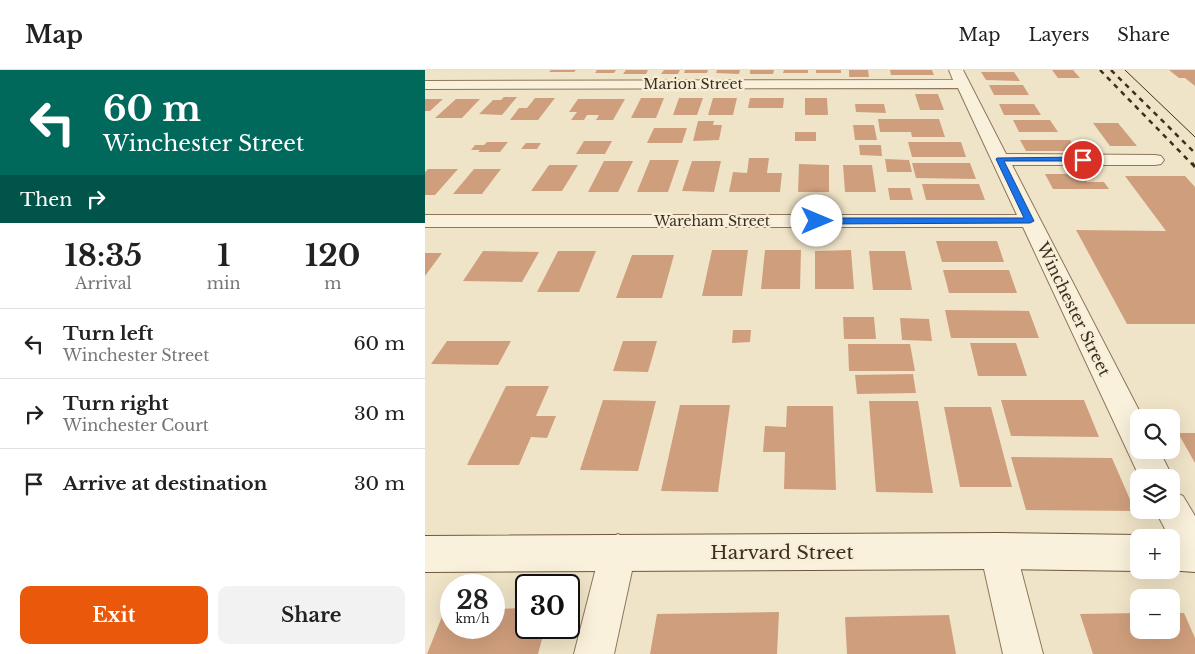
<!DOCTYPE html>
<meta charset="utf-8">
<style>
:root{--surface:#fff;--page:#f2f2f2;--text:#222;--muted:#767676;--line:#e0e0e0;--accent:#ea580c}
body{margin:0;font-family:"Libre Baskerville",serif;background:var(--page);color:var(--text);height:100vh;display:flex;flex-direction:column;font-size:19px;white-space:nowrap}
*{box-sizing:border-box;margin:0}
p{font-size:16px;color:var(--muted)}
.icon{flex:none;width:28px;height:28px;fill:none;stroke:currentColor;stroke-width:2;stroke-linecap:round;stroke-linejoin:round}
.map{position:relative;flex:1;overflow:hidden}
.details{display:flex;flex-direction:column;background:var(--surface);width:425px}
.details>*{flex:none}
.guide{background:#00695c;color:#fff;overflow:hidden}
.tools{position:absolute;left:705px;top:339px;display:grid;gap:10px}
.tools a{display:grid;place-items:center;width:50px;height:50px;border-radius:10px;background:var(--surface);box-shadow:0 5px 20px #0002;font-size:25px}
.speed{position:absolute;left:15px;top:504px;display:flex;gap:10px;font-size:25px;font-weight:700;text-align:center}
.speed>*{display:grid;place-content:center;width:65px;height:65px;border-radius:50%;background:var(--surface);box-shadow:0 5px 20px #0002;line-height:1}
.speed small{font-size:12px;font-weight:400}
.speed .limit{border:2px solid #111;border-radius:8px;background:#fff;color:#111}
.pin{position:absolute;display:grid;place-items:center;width:42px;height:42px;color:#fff;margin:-21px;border:2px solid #fff;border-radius:50%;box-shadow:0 1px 5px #0007}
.me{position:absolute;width:55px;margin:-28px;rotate:90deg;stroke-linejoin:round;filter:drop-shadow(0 0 4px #0008)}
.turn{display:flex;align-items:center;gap:18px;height:105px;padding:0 20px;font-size:22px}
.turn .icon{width:65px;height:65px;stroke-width:2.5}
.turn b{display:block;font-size:35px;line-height:42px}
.then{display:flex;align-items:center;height:48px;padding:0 20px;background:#0003;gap:10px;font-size:19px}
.eta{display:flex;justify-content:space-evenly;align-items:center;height:85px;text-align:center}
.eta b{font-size:30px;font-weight:700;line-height:35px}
.action{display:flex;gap:10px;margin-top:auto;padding:10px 20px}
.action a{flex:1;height:58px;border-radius:10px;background:var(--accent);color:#fff;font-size:20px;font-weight:700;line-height:58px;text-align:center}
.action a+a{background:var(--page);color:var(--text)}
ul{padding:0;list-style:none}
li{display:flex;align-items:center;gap:15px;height:70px;padding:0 20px;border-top:1px solid var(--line)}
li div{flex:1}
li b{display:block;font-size:19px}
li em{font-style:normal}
header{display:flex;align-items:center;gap:30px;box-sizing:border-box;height:70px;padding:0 25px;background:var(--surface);border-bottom:1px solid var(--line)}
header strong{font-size:24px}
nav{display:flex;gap:28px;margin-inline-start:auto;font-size:18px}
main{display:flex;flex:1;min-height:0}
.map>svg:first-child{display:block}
</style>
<header>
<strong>Map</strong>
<nav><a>Map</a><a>Layers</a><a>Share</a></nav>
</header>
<main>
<section class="details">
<div class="guide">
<div class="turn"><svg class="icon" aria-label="left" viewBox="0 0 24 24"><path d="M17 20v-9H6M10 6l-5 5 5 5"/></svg><div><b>60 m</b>Winchester Street</div></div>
<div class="then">Then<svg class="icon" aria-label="right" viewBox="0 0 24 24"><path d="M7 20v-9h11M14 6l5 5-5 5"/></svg></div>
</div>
<div class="eta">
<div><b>18:35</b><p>Arrival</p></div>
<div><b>1</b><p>min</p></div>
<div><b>120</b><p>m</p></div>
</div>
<ul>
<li><svg class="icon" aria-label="left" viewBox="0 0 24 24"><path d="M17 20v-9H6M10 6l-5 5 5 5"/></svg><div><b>Turn left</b><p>Winchester Street</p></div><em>60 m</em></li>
<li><svg class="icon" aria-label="right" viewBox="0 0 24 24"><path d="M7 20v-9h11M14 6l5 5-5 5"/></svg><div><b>Turn right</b><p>Winchester Court</p></div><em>30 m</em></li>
<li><svg class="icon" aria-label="arrive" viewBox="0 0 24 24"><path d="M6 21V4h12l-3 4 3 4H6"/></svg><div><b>Arrive at destination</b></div><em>30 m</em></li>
</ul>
<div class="action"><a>Exit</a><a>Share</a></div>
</section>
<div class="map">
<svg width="770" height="584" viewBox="0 0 770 584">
<rect width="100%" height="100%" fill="#f0e4c8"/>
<path fill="#cf9f7d" d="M 126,0 L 151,0 L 149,2 L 124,2 Z
M 172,0 L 191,0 L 189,3 L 170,3 Z
M 201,0 L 223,0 L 221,4 L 198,4 Z
M 239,0 L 255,0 L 253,4 L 236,4 Z
M 260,0 L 283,0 L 282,3 L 259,3 Z
M 292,0 L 315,0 L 314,4 L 291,3 Z
M 325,0 L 349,0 L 348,4 L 325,4 Z
M 359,0 L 383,0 L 383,3 L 358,3 Z
M 391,0 L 416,0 L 416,3 L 391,3 Z
M 424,0 L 443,0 L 444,7 L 424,7 Z
M 465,0 L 507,0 L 509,5 L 466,5 Z
M 627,0 L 648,0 L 655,8 L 633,8 Z
M 744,0 L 770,0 L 770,16 L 760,8 L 754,8 Z
M 556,2 L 589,2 L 595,11 L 561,10 Z
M 564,15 L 598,15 L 604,25 L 569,25 Z
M 490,24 L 513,24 L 519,40 L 495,40 Z
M 79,27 L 92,27 L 77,45 L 54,44 L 68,30 L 76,30 Z
M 110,28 L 130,28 L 113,50 L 85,50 L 94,38 L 102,38 Z
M 216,28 L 239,28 L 231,48 L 206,48 Z
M 254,28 L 278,28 L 272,45 L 248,45 Z
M 288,28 L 312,28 L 308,45 L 283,45 Z
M 325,28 L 359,28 L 358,38 L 323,38 Z
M 380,28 L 402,28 L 403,45 L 380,45 Z
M 0,29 L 18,29 L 5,41 L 0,41 Z
M 31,29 L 55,29 L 37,48 L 10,48 Z
M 153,29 L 200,29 L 188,50 L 171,50 L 174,45 L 162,45 L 159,50 L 146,50 L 152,42 L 144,42 Z
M 430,34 L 459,34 L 461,43 L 431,42 Z
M 574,34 L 609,34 L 616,45 L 579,45 Z
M 453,49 L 514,49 L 520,67 L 487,67 L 486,62 L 455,62 Z
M 588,50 L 625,50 L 633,62 L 594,62 Z
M 273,51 L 289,51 L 288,55 L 297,55 L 294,70 L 268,71 Z
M 668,53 L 693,53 L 712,76 L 685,76 Z
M 428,55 L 449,55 L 452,70 L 430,70 Z
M 229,58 L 262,58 L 257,73 L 222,73 Z
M 370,62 L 391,62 L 391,71 L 370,71 Z
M 595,70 L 645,70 L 652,81 L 601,81 Z
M 159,71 L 187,71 L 180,84 L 151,84 Z
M 62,72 L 83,72 L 75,82 L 53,82 L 55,80 L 46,80 L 50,75 L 59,75 Z
M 483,72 L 536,72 L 541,87 L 487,87 Z
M 101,73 L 116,73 L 112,79 L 96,79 Z
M 434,75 L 456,75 L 457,86 L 435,85 Z
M 324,88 L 344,88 L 342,103 L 357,103 L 355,122 L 304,122 L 308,102 L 322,103 Z
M 460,89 L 484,90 L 487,102 L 462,102 Z
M 225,90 L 254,90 L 243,122 L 212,122 Z
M 179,91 L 208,91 L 193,122 L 163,122 Z
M 267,91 L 296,91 L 289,122 L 257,121 Z
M 487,93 L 545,93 L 551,109 L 491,108 Z
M 374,94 L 404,95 L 404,122 L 373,122 Z
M 124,95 L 153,95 L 137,121 L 106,121 Z
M 418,95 L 447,95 L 451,122 L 420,122 Z
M 3,99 L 33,99 L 10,125 L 0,125 L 0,102 Z
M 49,99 L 76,99 L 57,124 L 28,124 Z
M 620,104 L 657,104 L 662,112 L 679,112 L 684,119 L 628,119 Z
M 700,106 L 760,106 L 770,117 L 770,254 L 702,254 L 651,160 L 741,161 Z
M 497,114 L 554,114 L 560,130 L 501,130 Z
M 463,118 L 485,118 L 488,130 L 465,130 Z
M 511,171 L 572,171 L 579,192 L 517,192 Z
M 287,180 L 323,180 L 317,226 L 277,226 Z
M 340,180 L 376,180 L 375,219 L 336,219 Z
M 426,180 L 429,219 L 390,219 L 390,181 Z
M 58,181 L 114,182 L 97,212 L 38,211 Z
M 133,181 L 171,181 L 154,222 L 112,222 Z
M 444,181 L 480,181 L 487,220 L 448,220 Z
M 0,183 L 17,183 L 0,206 Z
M 207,185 L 249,185 L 237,228 L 191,228 Z
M 518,200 L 584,200 L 592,223 L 524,223 Z
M 520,240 L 604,241 L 614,268 L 526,268 Z
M 418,247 L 449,247 L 451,269 L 419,269 Z
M 475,248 L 504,249 L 507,271 L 477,270 Z
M 308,260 L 326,260 L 325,272 L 307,273 Z
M 22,271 L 86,271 L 73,295 L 6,294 Z
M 198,271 L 232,271 L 223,302 L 188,301 Z
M 545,273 L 591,273 L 602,306 L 553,306 Z
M 423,274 L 485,274 L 490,301 L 424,301 Z
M 488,304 L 491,323 L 432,324 L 430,305 Z
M 81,316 L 124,316 L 111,346 L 131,346 L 122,368 L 106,367 L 94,395 L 42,395 Z
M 178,330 L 231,331 L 213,401 L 155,400 Z
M 576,330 L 659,330 L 674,367 L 586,366 Z
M 444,331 L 493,331 L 508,423 L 451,422 Z
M 255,335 L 305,335 L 293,422 L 236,421 Z
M 362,336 L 408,336 L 411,420 L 359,419 L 360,382 L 338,382 L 340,356 L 361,357 Z
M 519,337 L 566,337 L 587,417 L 535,417 Z
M 753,363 L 770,363 L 770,393 Z
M 586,387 L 687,388 L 710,441 L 601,440 Z
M 101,538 L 101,558 L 120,558 L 113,584 L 2,584 L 20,539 L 26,539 L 26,558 L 69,558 L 69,539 Z
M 354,542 L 352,584 L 225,584 L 232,544 Z
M 714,543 L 714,560 L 746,560 L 746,543 L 759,543 L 770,568 L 770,584 L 668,584 L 655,544 Z
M 524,545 L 531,584 L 422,584 L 420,547 Z"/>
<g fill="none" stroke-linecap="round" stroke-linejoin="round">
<defs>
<path id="minor" d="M 524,0 L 538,0 L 581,84 L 730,85 L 736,86 L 739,90 L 736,94 L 730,95 L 587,95 L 718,348 L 714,348 L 714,380 L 734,380 L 748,408 L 746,413 L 746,408 L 715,408 L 598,157 L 0,157 L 0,145 L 592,145 L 533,18 L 0,19 L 0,11 L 528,10 Z
M 746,421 L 758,426 L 770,446 L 770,497 L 757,491 L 730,440 L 746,440 Z
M 573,463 L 586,469 L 591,481 L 618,584 L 578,584 L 555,481 L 560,469 Z
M 193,464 L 206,470 L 211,482 L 189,584 L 149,584 L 175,482 L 180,470 Z"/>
<path id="secondary" d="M 573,463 L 714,465 L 719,468 L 714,468 L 714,500 L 716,500 L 714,501 L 573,499 L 0,502 L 0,466 Z
M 746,466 L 770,466 L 770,502 L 742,500 L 746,500 L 746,468 L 743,468 Z"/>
</defs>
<use href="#minor" stroke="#8d765c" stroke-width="2"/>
<use href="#secondary" stroke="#6f573f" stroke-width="2"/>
<use href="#minor" fill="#faf1dc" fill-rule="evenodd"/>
<use href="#secondary" fill="#faf1dc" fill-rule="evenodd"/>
<path stroke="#3d2e20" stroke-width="1" d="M 700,0 L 770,67"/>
<path stroke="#3d2e20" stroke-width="2.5" stroke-dasharray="5 5" stroke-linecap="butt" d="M 675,0 L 768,95
M 686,0 L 770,83"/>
<path stroke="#3d2e20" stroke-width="3" stroke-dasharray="7 7" stroke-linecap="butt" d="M 767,93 L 770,97"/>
</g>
<path fill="#1a73e8" stroke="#114b97" d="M 658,87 L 662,90 L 661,91 L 579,91 L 609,151 L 605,153 L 392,154 L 387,151 L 392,148 L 599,148 L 571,89 L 572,88 Z"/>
<g text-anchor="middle" stroke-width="4.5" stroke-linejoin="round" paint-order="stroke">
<g font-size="14" fill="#3d2e20" stroke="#f7eed8">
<text x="268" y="19">Marion Street</text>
<text x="287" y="156">Wareham Street</text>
</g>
<g font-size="16" fill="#3d2e20" stroke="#f7eed8">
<text transform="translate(649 239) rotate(64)" y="6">Winchester Street</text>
</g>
<g font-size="19" fill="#3d2e20" stroke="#f7eed8">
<text x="357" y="489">Harvard Street</text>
</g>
</g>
</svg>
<div class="tools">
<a><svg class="icon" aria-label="search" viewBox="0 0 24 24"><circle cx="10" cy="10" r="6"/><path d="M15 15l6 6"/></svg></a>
<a><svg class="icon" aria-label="layers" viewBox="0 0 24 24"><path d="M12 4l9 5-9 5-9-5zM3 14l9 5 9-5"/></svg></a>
<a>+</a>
<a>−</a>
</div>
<div class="speed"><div>28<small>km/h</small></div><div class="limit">30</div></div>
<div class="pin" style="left:658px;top:90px;background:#d93025"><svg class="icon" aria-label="arrive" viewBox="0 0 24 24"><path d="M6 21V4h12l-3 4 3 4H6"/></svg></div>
<svg class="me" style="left:392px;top:151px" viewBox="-20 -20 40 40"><circle r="19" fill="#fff"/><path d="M0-13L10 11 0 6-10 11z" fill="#1a73e8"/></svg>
</div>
</main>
